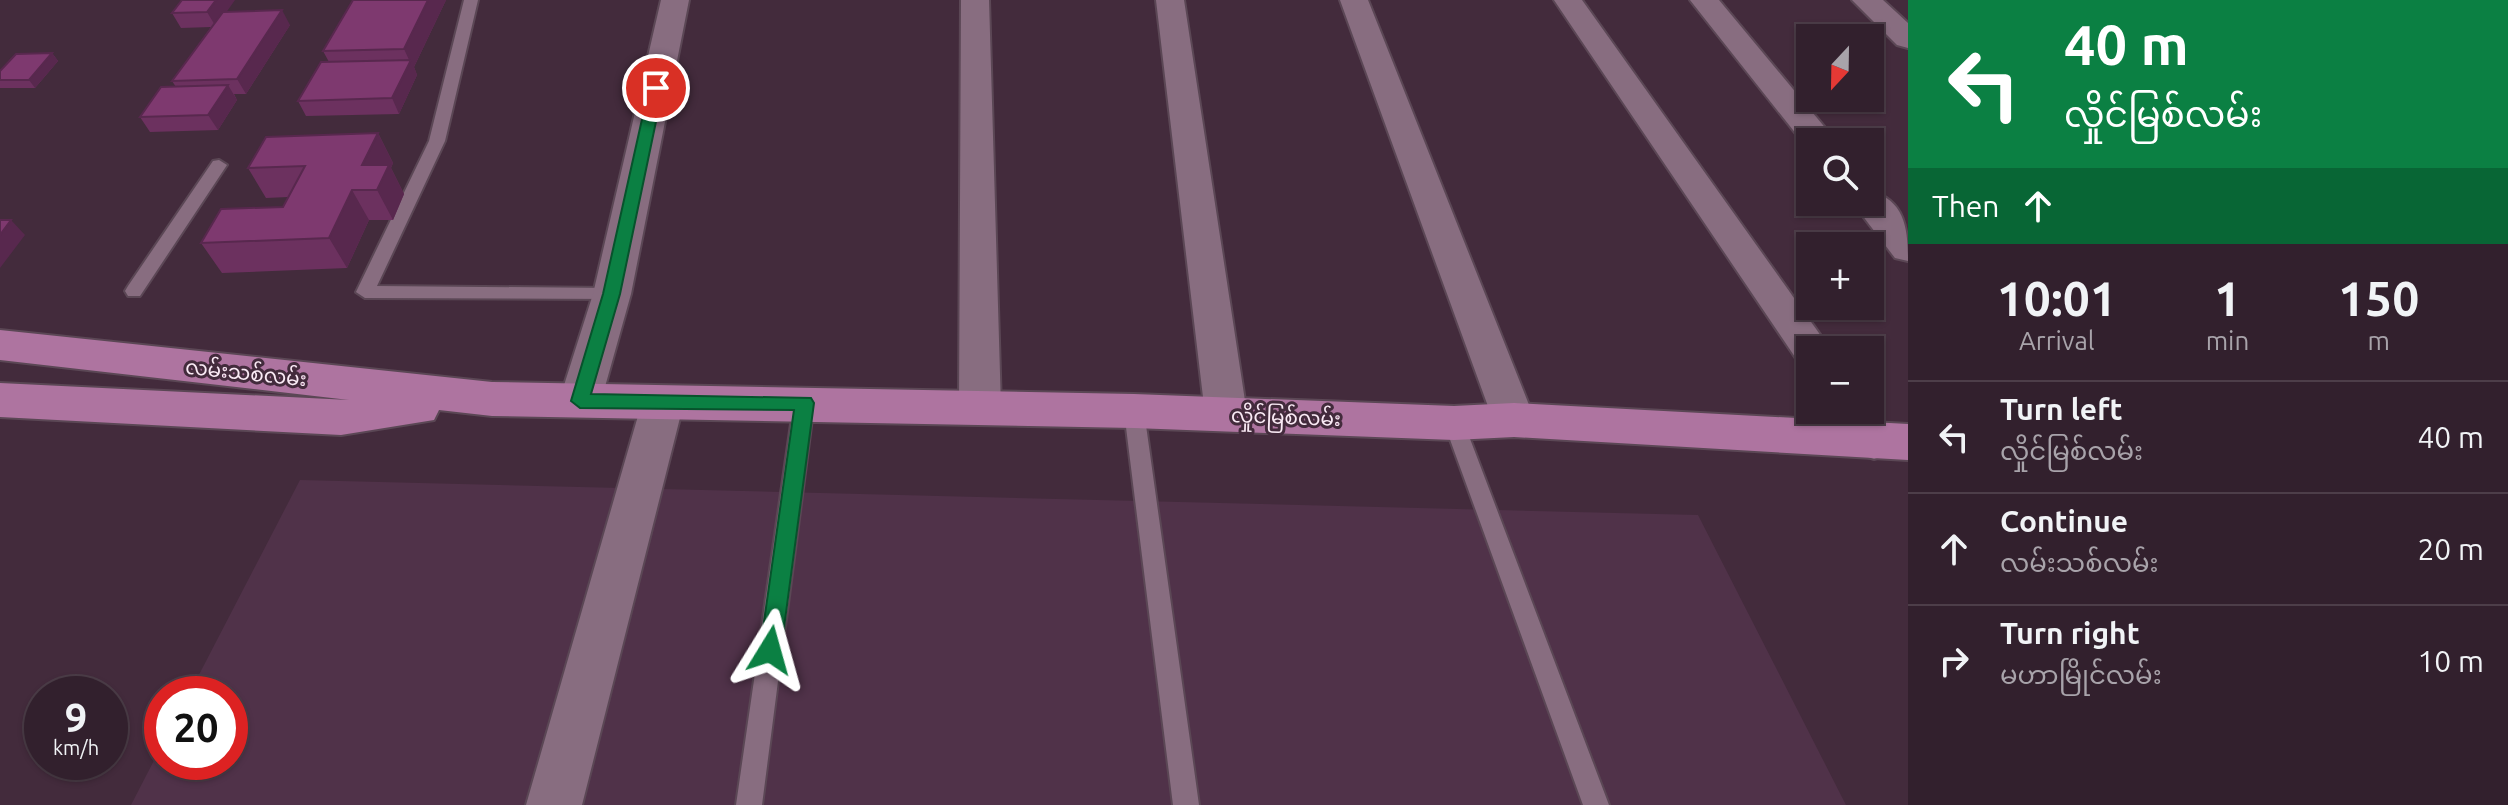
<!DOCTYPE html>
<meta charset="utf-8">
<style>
:root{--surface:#32202d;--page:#3a2835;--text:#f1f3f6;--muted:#a8a3aa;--line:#4d3e49}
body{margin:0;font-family:Ubuntu,"Noto Sans Myanmar",sans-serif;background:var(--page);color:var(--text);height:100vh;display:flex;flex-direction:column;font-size:30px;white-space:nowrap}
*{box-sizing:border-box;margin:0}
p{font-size:26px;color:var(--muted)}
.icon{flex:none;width:44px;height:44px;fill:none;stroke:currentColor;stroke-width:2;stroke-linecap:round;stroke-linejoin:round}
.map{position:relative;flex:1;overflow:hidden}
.side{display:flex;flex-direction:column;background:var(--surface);width:600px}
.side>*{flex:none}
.guide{background:#0b8043;color:#fff;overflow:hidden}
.needle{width:52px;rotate:202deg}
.controls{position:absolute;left:1796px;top:24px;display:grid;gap:16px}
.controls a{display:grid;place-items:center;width:88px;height:88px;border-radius:0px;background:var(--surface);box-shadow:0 2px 6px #0004,0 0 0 2px var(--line);font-size:40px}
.speed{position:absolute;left:24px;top:676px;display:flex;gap:16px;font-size:40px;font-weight:700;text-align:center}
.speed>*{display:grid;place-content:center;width:104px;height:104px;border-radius:50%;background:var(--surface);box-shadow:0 2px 6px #0004,0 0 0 2px var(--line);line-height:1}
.speed small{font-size:20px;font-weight:400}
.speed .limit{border:12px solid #d22;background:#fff;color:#111}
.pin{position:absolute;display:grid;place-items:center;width:68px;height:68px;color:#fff;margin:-34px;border:4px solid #fff;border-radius:50%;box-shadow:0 2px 8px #0007}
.me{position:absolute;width:88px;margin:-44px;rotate:8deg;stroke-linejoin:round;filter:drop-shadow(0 0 6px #0008)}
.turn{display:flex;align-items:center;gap:28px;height:168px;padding:0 24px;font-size:36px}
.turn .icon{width:104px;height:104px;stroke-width:2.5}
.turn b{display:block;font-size:56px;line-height:68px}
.then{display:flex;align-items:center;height:76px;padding:0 24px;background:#0003;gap:16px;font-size:30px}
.eta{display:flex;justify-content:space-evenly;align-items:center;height:136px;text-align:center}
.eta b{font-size:48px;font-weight:600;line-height:56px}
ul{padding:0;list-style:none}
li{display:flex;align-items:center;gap:24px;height:112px;padding:0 24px;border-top:2px solid var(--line)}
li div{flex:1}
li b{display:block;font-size:30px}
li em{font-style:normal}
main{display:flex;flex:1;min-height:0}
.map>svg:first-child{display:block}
</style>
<main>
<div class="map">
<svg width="1908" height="805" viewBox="0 0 1908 805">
<rect width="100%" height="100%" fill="#432b3c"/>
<path fill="#503249" d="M 300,480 L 1698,515 L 1846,805 L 131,805 L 162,745 L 162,762 L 230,762 L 230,694 L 189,694 Z"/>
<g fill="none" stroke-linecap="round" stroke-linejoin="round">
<defs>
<path id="lane" d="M 464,0 L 478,0 L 445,141 L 377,286 L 612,288 L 621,294 L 618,299 L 365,298 L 356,292 L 429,141 Z
M 219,160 L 227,165 L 140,296 L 128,296 L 125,291 L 128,286 L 213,161 Z
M 804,395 L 811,398 L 814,403 L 762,805 L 736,805 L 794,403 L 797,398 Z
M 1134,403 L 1141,406 L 1144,411 L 1199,805 L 1173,805 L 1124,411 L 1127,406 Z
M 1454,415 L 1461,417 L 1464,423 L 1609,805 L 1583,805 L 1444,423 L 1447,417 Z"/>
<path id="street" d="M 661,0 L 689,0 L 631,294 L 601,401 L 595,412 L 580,417 L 565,412 L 559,401 L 593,294 Z
M 961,0 L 989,0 L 1001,408 L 995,419 L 980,424 L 965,419 L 959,408 Z
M 1156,0 L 1184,0 L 1247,414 L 1241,426 L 1226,430 L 1211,426 L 1205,414 Z
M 1340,0 L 1368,0 L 1535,420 L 1529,432 L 1514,437 L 1499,432 L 1493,420 Z
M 1554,0 L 1582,0 L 1831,350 L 1810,350 L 1810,364 L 1797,360 Z
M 1690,0 L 1719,0 L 1837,142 L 1810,142 L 1808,149 Z
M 1852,0 L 1883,0 L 1908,23 L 1908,48 L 1897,45 Z
M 1870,191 C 1906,200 1908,231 1908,261 L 1895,258 L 1852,202 L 1870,202 Z
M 663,386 L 678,391 L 684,402 L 582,805 L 526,805 L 642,402 L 648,391 Z
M 1870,402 L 1896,442 L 1889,454 L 1874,459 L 1859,454 L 1832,410 L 1870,410 Z"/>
<path id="primary" d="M 0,330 L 492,382 L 1134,394 L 1454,406 L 1514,403 L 1908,424 L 1908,460 L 1514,437 L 1454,440 L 1134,428 L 492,416 L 439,410 L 434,420 L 341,435 L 0,417 L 0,383 L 349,400 L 0,360 Z"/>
</defs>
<use href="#lane" stroke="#5b4755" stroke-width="4"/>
<use href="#street" stroke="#5b4755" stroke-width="4"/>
<use href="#primary" stroke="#5b4755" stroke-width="4"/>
<use href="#lane" fill="#886d80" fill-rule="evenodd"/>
<use href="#street" fill="#886d80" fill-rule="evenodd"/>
<use href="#primary" fill="#ae74a0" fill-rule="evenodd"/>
</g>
<path fill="#6c315f" d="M 446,0 L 414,67 L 417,75 L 399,114 L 306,116 L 298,101 L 329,62 L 323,51 Z
M 227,11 L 290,25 L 246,94 L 234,94 L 237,100 L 218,130 L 150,132 L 140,117 L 176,87 L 172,81 L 211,27 L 181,28 L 172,13 Z
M 52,53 L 58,61 L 35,88 L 0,88 L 0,80 Z
M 378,133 L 393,163 L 391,168 L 404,194 L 393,220 L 369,220 L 347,268 L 222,273 L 201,243 L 283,207 L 288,197 L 266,198 L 248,168 Z"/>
<path fill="#58284e" d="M 216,0 L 235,0 L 216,27 L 207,12 Z
M 428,0 L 446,0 L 414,67 L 417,75 L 399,114 L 392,98 L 410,62 L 404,49 Z
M 282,10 L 290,25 L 246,94 L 237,79 Z
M 52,53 L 58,61 L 35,88 L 29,80 Z
M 228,85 L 237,100 L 218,130 L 208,115 Z
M 378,133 L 393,163 L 391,168 L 404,194 L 393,220 L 377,190 L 362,165 Z
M 352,190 L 369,220 L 347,268 L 329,238 Z
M 11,220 L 25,235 L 0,268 L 0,235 Z"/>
<path fill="#7e396f" stroke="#58284e" stroke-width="2" d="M 182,0 L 216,0 L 207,12 L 172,13 Z
M 353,0 L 428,0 L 404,49 L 323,51 Z
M 282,10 L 237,79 L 172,81 L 223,12 Z
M 52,53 L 29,80 L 0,80 L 0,71 L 16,54 Z
M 411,60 L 392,98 L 298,101 L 321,62 Z
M 228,85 L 208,115 L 140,117 L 161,87 Z
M 378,133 L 362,165 L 389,165 L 377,190 L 352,190 L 329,238 L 201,243 L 221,209 L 283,207 L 305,166 L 248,168 L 266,137 Z
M 0,220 L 11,220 L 0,235 Z"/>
<path fill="#0b8043" stroke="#07532c" stroke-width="2" d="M 656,84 L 663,88 L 620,294 L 591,394 L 811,398 L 814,403 L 781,650 L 778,657 L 770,660 L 763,657 L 760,650 L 794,410 L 580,408 L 571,401 L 603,294 L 649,88 Z"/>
<g text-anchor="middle" stroke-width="6" stroke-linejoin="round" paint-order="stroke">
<g font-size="20" fill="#faeaf5" stroke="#432b3c">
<text transform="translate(246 373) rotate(6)" y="7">လမ်းသစ်လမ်း</text>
<text transform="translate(1286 417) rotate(2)" y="7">လှိုင်မြစ်လမ်း</text>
</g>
</g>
</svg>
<div class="controls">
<a><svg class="needle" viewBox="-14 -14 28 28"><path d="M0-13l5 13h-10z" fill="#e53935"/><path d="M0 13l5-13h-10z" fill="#a8a3aa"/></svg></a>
<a><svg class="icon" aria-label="search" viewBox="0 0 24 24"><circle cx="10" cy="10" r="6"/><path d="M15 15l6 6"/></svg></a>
<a>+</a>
<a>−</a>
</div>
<div class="speed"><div>9<small>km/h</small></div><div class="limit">20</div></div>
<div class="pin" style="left:656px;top:88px;background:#d93025"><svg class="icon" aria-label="arrive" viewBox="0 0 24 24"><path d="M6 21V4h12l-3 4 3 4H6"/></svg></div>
<svg class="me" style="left:770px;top:650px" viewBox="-20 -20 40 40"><path d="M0-17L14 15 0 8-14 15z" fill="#0b8043" stroke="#fff" stroke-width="4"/></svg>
</div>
<section class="side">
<div class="guide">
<div class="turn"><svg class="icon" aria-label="left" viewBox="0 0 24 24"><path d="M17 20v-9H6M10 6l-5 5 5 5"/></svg><div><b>40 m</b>လှိုင်မြစ်လမ်း</div></div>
<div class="then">Then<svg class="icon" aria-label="ahead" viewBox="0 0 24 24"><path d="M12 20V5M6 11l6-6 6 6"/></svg></div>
</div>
<div class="eta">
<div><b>10:01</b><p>Arrival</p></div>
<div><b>1</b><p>min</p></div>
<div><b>150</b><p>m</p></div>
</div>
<ul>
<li><svg class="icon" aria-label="left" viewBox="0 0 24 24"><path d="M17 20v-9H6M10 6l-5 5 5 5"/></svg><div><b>Turn left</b><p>လှိုင်မြစ်လမ်း</p></div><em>40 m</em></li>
<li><svg class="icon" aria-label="ahead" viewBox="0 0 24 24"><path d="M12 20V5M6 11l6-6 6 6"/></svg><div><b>Continue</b><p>လမ်းသစ်လမ်း</p></div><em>20 m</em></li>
<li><svg class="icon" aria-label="right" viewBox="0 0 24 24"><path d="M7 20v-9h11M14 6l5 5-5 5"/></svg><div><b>Turn right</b><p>မဟာမြိုင်လမ်း</p></div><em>10 m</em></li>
</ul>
</section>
</main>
